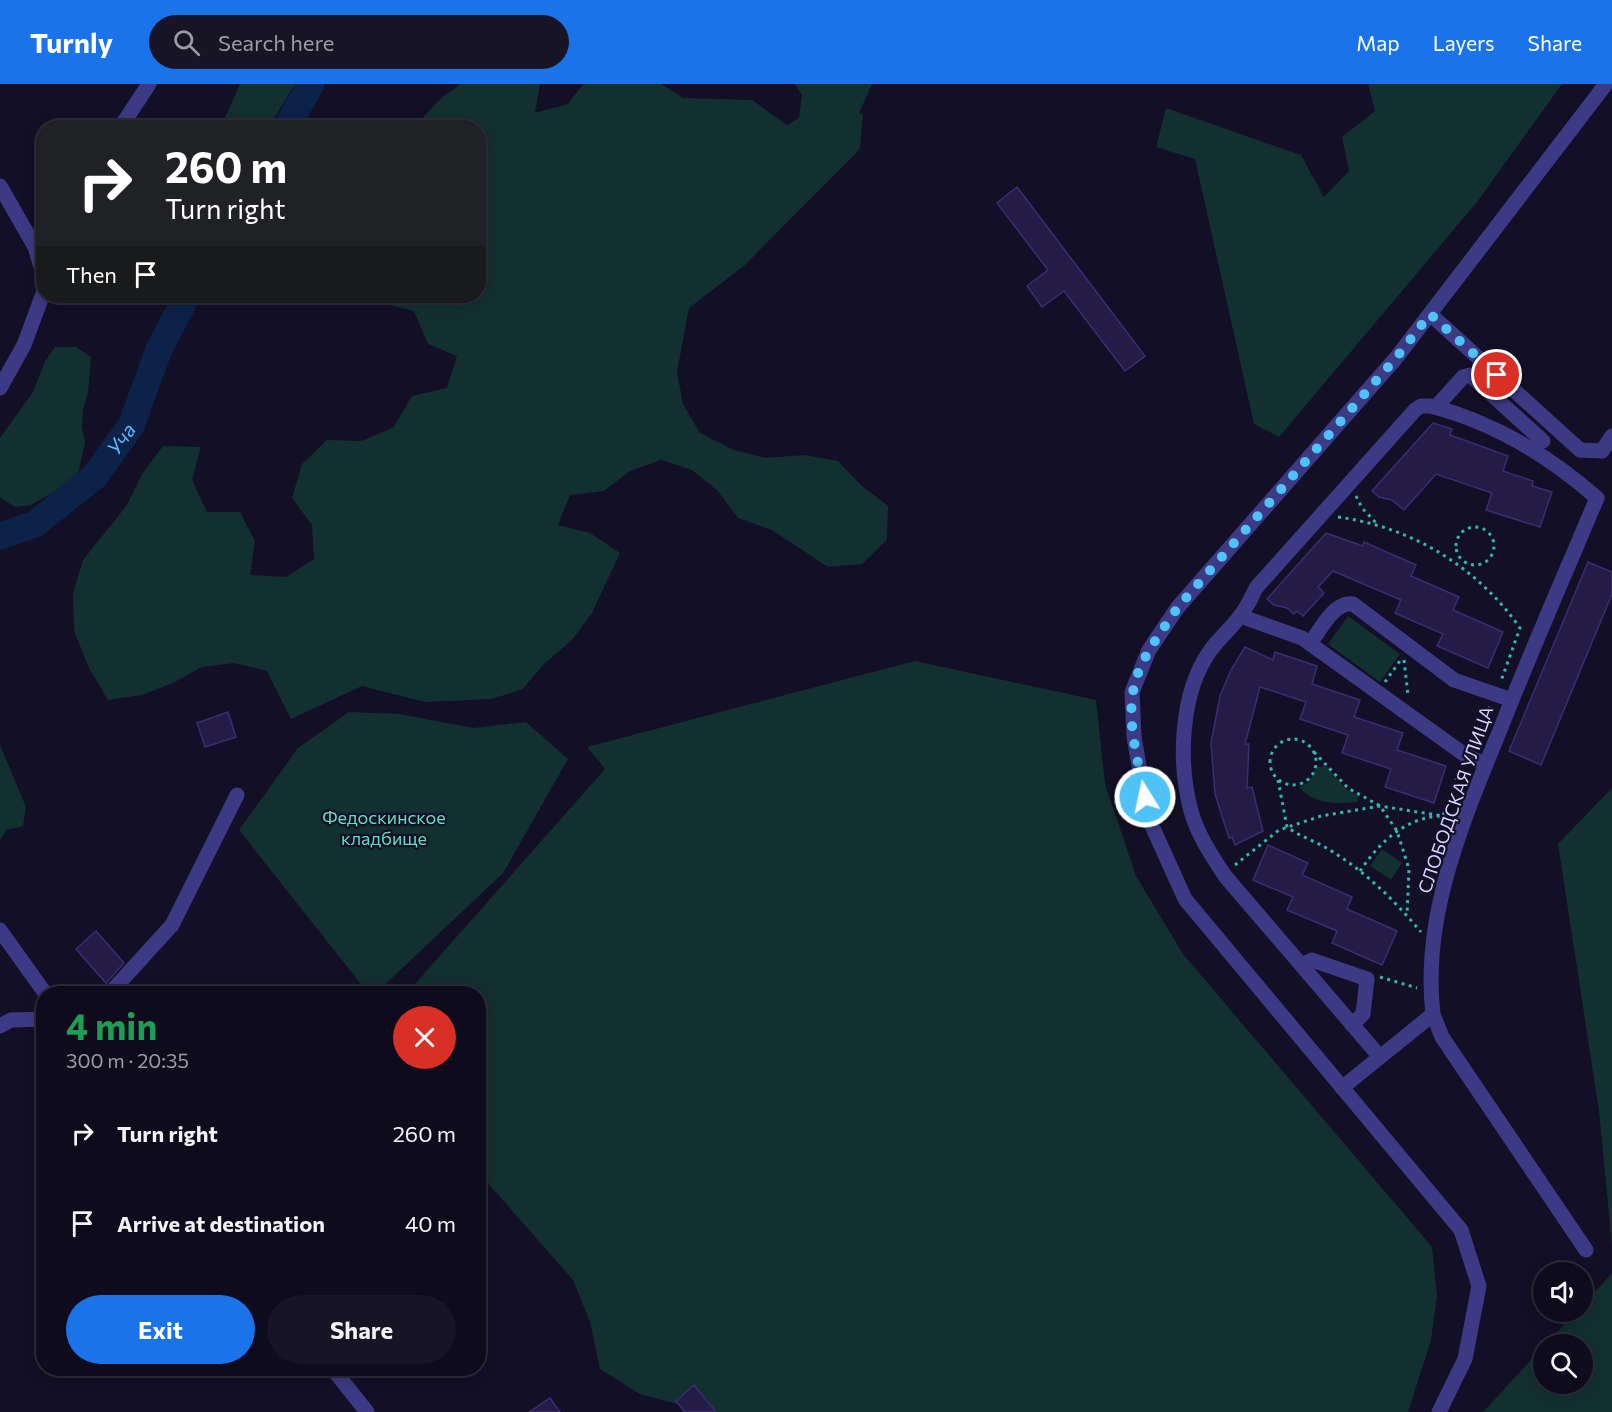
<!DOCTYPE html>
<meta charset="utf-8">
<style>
:root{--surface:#0e0b1c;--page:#171425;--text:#f1f3f6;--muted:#9b9ba3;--line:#2e2b3b;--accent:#1a73e8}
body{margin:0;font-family:Commissioner,sans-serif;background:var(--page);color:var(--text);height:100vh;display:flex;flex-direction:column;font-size:22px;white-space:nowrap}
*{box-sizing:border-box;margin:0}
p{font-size:20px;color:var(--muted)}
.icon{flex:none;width:33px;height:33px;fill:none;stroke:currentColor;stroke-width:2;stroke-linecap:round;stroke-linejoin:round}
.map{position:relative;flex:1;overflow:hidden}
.sheet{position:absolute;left:36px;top:902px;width:450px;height:390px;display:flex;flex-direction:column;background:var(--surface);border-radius:24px;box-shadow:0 3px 15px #0003,0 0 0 2px var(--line)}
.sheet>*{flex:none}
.guide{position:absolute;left:36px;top:36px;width:450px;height:183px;border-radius:24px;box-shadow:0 3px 15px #0003,0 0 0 2px var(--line);background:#202124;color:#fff;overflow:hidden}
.tools{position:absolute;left:1533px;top:1178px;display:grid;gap:12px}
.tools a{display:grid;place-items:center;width:60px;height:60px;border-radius:50%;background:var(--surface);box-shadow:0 3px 15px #0003,0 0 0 2px var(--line);font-size:30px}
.pin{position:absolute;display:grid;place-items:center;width:51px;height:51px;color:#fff;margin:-26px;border:3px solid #fff;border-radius:50%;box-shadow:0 2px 6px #0007}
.me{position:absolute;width:66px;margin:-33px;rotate:350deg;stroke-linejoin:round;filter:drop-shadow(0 0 4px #0008)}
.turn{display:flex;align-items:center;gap:21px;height:126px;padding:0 30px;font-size:27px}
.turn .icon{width:78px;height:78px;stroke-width:2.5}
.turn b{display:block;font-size:42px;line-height:51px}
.then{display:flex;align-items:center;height:57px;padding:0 30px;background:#0003;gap:12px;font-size:22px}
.round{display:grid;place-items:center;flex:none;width:63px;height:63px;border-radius:32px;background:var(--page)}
.headline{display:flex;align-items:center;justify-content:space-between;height:102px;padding:0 30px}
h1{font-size:36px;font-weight:700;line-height:45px;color:#1e9e55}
.button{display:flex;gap:12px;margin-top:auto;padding:12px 30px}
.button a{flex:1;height:69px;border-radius:36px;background:var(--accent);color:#fff;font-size:24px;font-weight:700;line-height:69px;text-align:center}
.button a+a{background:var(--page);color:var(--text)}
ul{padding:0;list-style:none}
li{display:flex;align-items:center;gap:18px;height:90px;padding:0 30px}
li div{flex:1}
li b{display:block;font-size:22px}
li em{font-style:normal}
header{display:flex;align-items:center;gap:36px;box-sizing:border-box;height:84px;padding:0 30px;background:var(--accent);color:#fff}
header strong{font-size:28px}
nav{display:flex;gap:33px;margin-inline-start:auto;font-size:21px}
.search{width:420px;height:54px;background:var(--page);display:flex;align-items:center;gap:15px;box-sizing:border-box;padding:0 21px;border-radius:33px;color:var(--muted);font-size:22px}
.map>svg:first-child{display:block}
</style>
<header>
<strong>Turnly</strong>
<div class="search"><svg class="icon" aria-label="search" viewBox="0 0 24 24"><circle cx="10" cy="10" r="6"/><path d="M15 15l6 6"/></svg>Search here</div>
<nav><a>Map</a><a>Layers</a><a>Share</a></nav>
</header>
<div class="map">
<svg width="1612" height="1328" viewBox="0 0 1612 1328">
<rect width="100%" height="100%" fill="#130f26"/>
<path fill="#12302f" d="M 240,0 L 295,0 L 269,43 L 221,43 Z
M 461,0 L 540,0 L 535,29 L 568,20 L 583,0 L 661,0 L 683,14 L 752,16 L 787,41 L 799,34 L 802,11 L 795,0 L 872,0 L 859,29 L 863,30 L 860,65 L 745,181 L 689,224 L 677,288 L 683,320 L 700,349 L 734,366 L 766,374 L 804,371 L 838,377 L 861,401 L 888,422 L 887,456 L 862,480 L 828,483 L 772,446 L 738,434 L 718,407 L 692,386 L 661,376 L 630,387 L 604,407 L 570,411 L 558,441 L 590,449 L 620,469 L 592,529 L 572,556 L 544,580 L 523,605 L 492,615 L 425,618 L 362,602 L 291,635 L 267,587 L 234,579 L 202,583 L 173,599 L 142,611 L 108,616 L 89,584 L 74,547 L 73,509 L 83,476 L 127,421 L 142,390 L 163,362 L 201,363 L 192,396 L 207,428 L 240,428 L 255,457 L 250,491 L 286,493 L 314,475 L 312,441 L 292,414 L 302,380 L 327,356 L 361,357 L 393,344 L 412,312 L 447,304 L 457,272 L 428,260 L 414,227 L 353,212 L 478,212 L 478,44 L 409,43 L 417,40 L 442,13 Z
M 1368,0 L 1562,0 L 1477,118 L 1279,353 L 1254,340 L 1195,75 L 1156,63 L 1166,24 L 1301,71 L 1324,113 L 1349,87 L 1342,53 L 1375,27 Z
M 55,263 L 76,263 L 91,273 L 88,309 L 83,326 L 82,343 L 85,359 L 77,395 L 31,421 L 15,423 L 0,413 L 0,354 L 33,308 L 45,277 Z
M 1348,532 L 1400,570 L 1380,598 L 1328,560 Z
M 915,577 L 1096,616 L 1105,700 L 1136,792 L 1183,870 L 1432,1163 L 1437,1212 L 1431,1256 L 1408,1328 L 707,1328 L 640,1310 L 600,1285 L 590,1238 L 573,1196 L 479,1089 L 478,909 L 407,909 L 605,685 L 587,663 Z
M 349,628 L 399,630 L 474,644 L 526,638 L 568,675 L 503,789 L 376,909 L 368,909 L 239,746 L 298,664 Z
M 0,661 L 26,723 L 23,742 L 6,746 L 0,756 Z
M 1326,681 L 1345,704 L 1359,712 L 1357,718 C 1336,720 1314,721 1299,703 L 1309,698 L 1316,684 Z
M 1612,704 L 1612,1162 L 1599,1027 L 1558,760 Z
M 1382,765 L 1402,779 L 1391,796 L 1370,782 Z
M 1612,1189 L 1612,1328 L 1483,1328 L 1543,1263 L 1544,1299 L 1582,1299 L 1582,1260 L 1546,1260 L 1577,1227 L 1582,1227 L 1583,1221 Z"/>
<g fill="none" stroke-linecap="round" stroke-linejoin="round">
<g stroke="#0c2248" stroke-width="27">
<path d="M 286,44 L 311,0"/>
<path id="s1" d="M 0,452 L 35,440 L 94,393 L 131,342 L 159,265 L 187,212"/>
</g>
</g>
<path fill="#241b47" stroke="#3b2d73" stroke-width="1.5" d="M 1017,103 L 1145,272 L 1125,287 L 1064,207 L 1042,223 L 1027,202 L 1048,186 L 997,119 Z
M 1433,339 L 1452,345 L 1450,351 L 1508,372 L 1503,387 L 1533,397 L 1532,402 L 1552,408 L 1540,443 L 1486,426 L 1492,409 L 1436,390 L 1404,426 L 1392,416 L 1379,413 L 1372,407 Z
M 1326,449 L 1363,462 L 1364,458 L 1416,481 L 1411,492 L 1459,513 L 1453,526 L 1503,548 L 1488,584 L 1437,562 L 1443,550 L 1395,529 L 1401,516 L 1333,487 L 1318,503 L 1324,509 L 1303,532 L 1297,527 L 1294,530 L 1287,524 L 1274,521 L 1267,515 Z
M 1588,478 L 1612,488 L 1612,510 L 1541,681 L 1509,667 Z
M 1245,563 L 1273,576 L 1275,568 L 1317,582 L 1312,600 L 1360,616 L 1354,633 L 1403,649 L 1397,666 L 1446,682 L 1434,719 L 1385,703 L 1391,685 L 1342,669 L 1348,651 L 1300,635 L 1306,618 L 1260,603 L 1245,660 L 1249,660 L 1247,704 L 1252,703 L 1263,747 L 1235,761 L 1232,753 L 1229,754 L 1215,710 L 1211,659 L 1220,612 L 1231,586 Z
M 228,628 L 236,653 L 205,663 L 197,639 Z
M 1268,761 L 1308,779 L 1302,791 L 1352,813 L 1347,825 L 1397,847 L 1382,881 L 1332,859 L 1337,847 L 1287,826 L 1293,813 L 1253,796 Z
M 96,847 L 124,879 L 106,899 L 76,865 Z
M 694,1301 L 716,1328 L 685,1328 L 676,1317 Z
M 550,1314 L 560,1328 L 529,1328 Z"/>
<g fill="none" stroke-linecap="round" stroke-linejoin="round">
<path stroke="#2fb8b0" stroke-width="3" stroke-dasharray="3 4.5" stroke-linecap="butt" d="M 1356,412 L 1362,424 L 1377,440
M 1338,433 C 1412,443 1477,483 1520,544 L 1501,597
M1456 462a19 19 0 1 1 38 0a19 19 0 1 1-38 0Z
M 1404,576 L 1408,611
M 1385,598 L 1402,574
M1270 678a23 23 0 1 1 46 0a23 23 0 1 1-46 0Z
M 1471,659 L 1490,622
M 1314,668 L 1348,704 L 1380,722 L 1397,747 L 1409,785 L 1407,831
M 1278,696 L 1287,743 C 1299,752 1315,757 1328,765 C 1364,786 1394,816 1421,848
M 1235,781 L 1279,746 L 1321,732 L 1380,722 L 1443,732 L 1460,684
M 1360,787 C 1381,756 1410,729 1451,732
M 1380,893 L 1417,904"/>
<path stroke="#3d3a85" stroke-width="15" d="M 120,44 L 149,0
M 0,102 L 35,163 L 44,193
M 1430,230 L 1580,366 L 1602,367 L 1612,352
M 0,304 L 24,261 L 44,207
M 1436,323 L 1463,293 L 1470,291 L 1543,357
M 1240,532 L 1302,554 L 1465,671 L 1486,681
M 1310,560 C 1320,546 1334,517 1353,520 L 1454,596 L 1512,616
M 0,846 L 45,909
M 1301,881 L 1312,876 L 1367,895 L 1363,930 L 1352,941
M 110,909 L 172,841 L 237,711
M 1433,930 L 1442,953 L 1586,1166
M 0,942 L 11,936 L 44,935
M 1342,1004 C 1372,979 1403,955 1433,930 C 1421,831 1465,732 1502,641 C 1532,565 1565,490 1597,414 C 1548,371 1494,338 1430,322 L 1421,322 L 1415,326 L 1256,504 C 1251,514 1247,524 1240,532 C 1231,545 1219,554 1210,567 C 1180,609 1178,679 1191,727 C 1198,752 1212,772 1225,792 L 1380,973
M 332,1284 L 367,1328
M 1439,1328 L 1465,1275 L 1479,1202 L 1461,1146 L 1185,815 L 1148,733 L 1134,653 L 1132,608 L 1149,566 L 1178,523 L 1396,274 L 1606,0"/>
</g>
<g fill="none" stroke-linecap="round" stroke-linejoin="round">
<path stroke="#4fc3f7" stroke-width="10" stroke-dasharray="0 18" d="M 1145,713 C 1139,682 1127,639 1133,608 C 1138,576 1161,549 1178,523 L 1396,274 L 1430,230 L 1497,291"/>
</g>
<g text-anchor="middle" stroke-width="4.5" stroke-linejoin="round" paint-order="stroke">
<g font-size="18" fill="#d9d4ff" stroke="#130f26">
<text transform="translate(1456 716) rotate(-71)" y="6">СЛОБОДСКАЯ УЛИЦА</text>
</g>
<g font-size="18" fill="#5fe0c0" stroke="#130f26">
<text x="384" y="740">Федоскинское<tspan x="384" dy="21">кладбище</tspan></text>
</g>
<g font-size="20" font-style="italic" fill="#62b6ff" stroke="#130f26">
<text dy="7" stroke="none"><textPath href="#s1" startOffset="159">Уча</textPath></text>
</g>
</g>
</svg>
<div class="tools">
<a><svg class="icon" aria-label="sound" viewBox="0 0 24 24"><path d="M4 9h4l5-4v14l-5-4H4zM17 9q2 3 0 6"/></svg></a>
<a><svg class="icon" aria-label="search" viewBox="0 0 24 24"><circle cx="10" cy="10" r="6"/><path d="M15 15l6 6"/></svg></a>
</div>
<div class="pin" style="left:1497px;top:291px;background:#d93025"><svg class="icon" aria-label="arrive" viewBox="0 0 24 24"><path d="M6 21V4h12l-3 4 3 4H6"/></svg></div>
<svg class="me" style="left:1145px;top:713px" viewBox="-20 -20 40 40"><circle r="17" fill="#4fc3f7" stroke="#fff" stroke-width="3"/><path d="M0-11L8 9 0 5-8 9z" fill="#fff"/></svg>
<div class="guide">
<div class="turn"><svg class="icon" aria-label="right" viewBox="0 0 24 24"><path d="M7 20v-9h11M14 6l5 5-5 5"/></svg><div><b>260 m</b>Turn right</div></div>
<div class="then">Then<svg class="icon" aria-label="arrive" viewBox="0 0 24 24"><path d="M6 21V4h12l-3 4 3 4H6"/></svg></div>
</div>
<section class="sheet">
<div class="headline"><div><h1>4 min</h1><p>300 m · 20:35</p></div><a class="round" style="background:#d93025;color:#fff"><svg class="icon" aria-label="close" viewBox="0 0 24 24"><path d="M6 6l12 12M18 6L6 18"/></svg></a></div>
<ul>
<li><svg class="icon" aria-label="right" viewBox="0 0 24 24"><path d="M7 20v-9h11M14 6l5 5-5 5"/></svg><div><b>Turn right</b></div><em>260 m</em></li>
<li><svg class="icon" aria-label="arrive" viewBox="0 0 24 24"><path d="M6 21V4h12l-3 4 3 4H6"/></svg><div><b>Arrive at destination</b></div><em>40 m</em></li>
</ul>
<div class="button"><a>Exit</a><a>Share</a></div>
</section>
</div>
